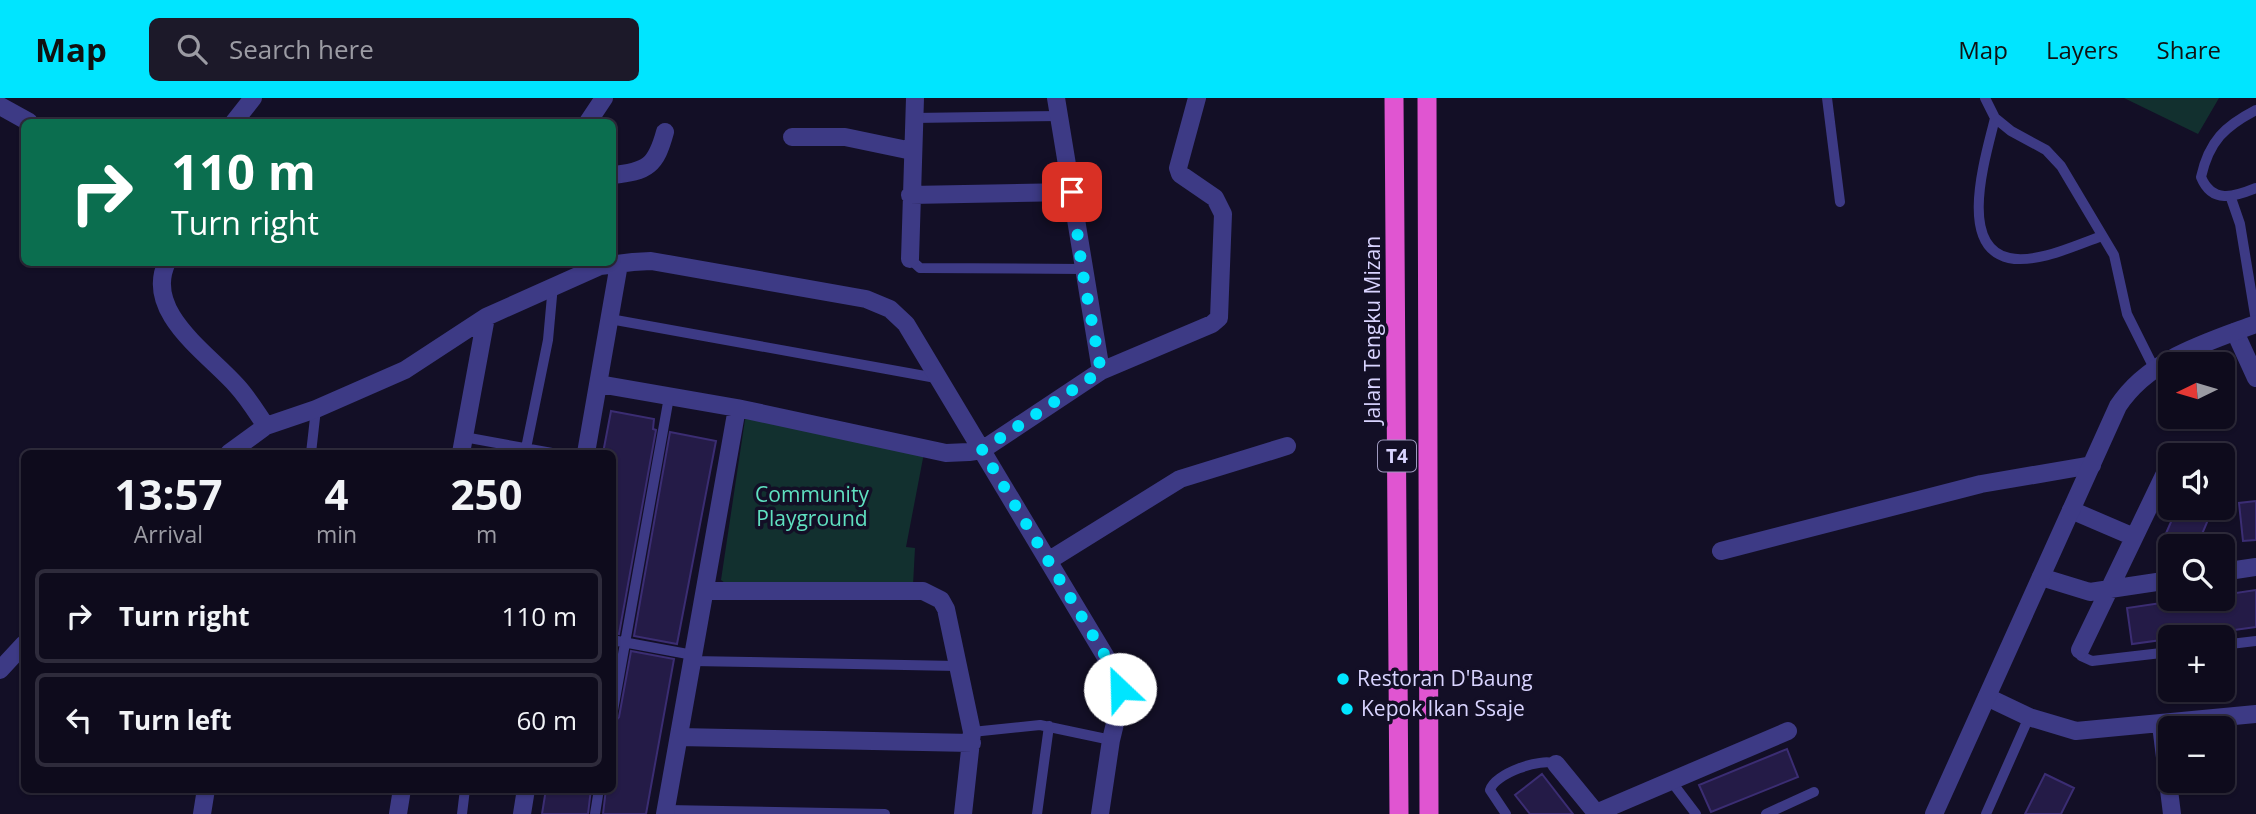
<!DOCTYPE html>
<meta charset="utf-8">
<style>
:root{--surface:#0e0b1c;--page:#1c1929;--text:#f1f3f6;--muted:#9b9ba3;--line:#2e2b3b;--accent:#00e5ff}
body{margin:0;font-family:"Open Sans",sans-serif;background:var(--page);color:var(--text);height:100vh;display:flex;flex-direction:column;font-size:26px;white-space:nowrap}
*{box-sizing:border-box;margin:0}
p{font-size:23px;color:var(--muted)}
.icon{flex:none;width:38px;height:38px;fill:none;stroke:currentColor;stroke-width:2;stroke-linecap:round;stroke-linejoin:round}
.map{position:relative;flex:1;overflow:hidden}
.drawer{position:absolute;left:21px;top:352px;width:595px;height:343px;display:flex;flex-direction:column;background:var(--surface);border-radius:10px;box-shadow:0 2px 5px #0004,0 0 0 2px var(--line)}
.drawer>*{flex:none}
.top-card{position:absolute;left:21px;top:21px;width:595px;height:147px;border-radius:10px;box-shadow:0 2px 5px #0004,0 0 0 2px var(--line);background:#0b6e4f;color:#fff;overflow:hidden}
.needle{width:46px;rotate:265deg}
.tools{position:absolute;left:2158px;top:254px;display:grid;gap:14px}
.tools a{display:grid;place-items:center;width:77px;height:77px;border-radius:10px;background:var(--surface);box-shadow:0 2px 5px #0004,0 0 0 2px var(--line);font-size:35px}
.pin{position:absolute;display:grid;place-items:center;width:60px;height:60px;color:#fff;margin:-30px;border-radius:14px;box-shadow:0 4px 10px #0006}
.me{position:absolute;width:77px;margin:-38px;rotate:336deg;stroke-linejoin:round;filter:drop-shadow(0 0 5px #0008)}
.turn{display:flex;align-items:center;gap:24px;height:147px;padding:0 35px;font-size:32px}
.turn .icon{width:91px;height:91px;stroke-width:2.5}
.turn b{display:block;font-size:49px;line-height:60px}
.eta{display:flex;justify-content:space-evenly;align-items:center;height:119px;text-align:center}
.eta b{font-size:42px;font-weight:700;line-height:49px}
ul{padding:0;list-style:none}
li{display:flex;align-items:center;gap:21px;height:94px;margin:0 14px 10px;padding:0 21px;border:4px solid var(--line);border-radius:10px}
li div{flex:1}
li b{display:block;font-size:26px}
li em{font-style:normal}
header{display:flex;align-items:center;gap:42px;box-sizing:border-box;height:98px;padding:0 35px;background:var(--accent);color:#111}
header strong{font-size:33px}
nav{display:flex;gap:38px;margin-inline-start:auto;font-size:24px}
.search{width:490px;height:63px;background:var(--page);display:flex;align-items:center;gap:18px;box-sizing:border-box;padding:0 24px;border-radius:10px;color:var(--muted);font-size:26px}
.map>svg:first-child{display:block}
</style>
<header>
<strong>Map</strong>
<div class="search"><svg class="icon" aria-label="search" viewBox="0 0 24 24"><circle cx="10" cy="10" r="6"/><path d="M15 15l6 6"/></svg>Search here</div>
<nav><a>Map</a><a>Layers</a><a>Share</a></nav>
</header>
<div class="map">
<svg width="2256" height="716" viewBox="0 0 2256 716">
<rect width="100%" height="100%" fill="#130f26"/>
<path fill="#12302f" d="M 2124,0 L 2219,0 L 2198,36 Z
M 746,315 L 924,355 L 906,449 L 915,450 L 913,487 L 729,488 L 721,482 Z"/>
<path fill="#241b47" stroke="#3b2d73" stroke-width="2" d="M 611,313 L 654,321 L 653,331 L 656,332 L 619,536 L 612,535 L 612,355 L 603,355 Z
M 670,334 L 716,343 L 677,546 L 634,538 Z
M 2256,403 L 2256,442 L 2243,443 L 2239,405 Z
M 2177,410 L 2213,410 L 2197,448 L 2183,448 L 2164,440 Z
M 2256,492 L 2256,529 L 2132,546 L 2127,510 L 2195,500 L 2222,500 L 2222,497 Z
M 631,553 L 674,561 L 646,716 L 603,716 L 606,691 L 612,691 L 615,624 L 619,619 Z
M 1787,651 L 1798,679 L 1711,714 L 1699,687 Z
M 1542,676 L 1573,716 L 1530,716 L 1515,697 Z
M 2045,676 L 2074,690 L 2061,716 L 2025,716 Z
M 546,691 L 591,691 L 588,716 L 542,716 Z"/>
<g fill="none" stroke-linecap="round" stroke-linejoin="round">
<path stroke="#3d3a85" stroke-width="10" d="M 1827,0 L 1840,104
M 1985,0 L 1995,20 L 2011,33 L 2046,52 L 2061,68 L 2114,157 L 2127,216 L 2154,270
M 2256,12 C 2225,28 2209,43 2201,79 C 2212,106 2234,99 2256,90
M 913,20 L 1060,18
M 1995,20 C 1987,55 1956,148 2009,160 C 2037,166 2076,147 2102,138
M 2231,100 L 2240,126 L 2256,223
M 910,161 L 920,170 L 1082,171
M 610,221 L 936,280
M 464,339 L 552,355
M 311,355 L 316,311
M 525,355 L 548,242 L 553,187
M 612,542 L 693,557
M 2222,547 L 2256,543
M 2080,552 L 2081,558 L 2092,563 L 2170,554
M 692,563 L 957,568
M 612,618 L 669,299
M 972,634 L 1040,627 L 1111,642
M 1671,683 L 1696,716
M 666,712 L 885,716
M 462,716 L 465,691
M 595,716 L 599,691
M 1037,716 L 1049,628
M 1506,716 L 1490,692 C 1494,676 1541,659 1556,666
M 1766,716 L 1814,694
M 1986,716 L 2029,619"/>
<path stroke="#3d3a85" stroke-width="18" d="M 1056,0 L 1101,273
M 0,8 L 29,24
M 234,24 L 253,0
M 588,24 L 604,0
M 792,39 L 845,39 L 912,53
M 612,77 C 648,74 656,67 665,34
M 910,97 L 1072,94
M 910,161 L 915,0
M 167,164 C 143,214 208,255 237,288 C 248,300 257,315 266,328 L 229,355
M 2235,234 L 2256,280
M 599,286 L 737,310 L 946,355 L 969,354 L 982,352 L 1101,273 L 1212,226 L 1219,220 L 1223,116 L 1215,100 L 1180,76 L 1178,70 L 1197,0
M 266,328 L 316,311 L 405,272 L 486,219
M 461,355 L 486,219 L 600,168 L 633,164 L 651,163 L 866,201 L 890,211 L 906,226 L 1116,576 L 1120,605 L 1111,642 L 1100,716
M 586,355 L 619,166
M 2071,412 L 2134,439
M 1721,453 L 1981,386 L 2092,367
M 1048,463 L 1180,381 L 1287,348
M 2222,474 L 2256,469
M 2041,479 L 2090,494 L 2170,482
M 705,493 L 923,493 L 941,502 L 946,511 L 972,634 L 963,716
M 2080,552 L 2170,365
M 0,572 L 24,546
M 1987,599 L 2029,619 L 2076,633 L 2256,616
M 2161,627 L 2172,716
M 679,639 L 972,645
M 1556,666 L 1597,716
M 1596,715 L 1788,633
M 202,716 L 206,691
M 398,716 L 402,691
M 522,716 L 526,691
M 665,716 L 737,310"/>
<path stroke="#3d3a85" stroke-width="18" d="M 1934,716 L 2118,308 C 2149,261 2205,245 2256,226"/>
<path stroke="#e055d1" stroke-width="19" d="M 1394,0 L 1399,716
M 1427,0 L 1429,716"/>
</g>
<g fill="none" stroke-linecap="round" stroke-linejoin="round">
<path stroke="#00e5ff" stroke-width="12" stroke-dasharray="0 21.6" d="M 1072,94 L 1082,171 L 1101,273 L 982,352 L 1116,576 L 1120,591"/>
</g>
<g fill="#00e5ff" stroke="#130f26" stroke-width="2.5">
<circle cx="1343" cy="581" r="7"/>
<circle cx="1347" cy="611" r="7"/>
</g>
<g text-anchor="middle" stroke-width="7" stroke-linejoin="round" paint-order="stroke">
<rect fill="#130f26" stroke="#9e99be" stroke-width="2" x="1378" y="342.5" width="38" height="31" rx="5"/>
<g font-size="19" font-weight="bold" fill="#d9d4ff">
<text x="1397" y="365">T4</text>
</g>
<g font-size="21" fill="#d9d4ff" stroke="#130f26">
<text transform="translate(1373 232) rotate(-90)" y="7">Jalan Tengku Mizan</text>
</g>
<g font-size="21" fill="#5fe0c0" stroke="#130f26">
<text x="812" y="404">Community<tspan x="812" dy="24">Playground</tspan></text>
</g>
<g font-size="21" fill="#d9d4ff" stroke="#130f26" text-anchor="start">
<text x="1357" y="588">Restoran D'Baung</text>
<text x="1361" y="618">Kepok Ikan Ssaje</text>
</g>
</g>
</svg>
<div class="tools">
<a><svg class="needle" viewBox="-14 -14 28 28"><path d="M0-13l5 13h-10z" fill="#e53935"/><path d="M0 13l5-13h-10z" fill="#9b9ba3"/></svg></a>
<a><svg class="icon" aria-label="sound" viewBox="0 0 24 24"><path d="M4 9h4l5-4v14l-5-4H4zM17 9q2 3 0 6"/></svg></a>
<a><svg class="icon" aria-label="search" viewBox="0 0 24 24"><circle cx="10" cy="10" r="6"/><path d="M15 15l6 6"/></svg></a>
<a>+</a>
<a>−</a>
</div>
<div class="pin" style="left:1072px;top:94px;background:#d93025"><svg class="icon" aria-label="arrive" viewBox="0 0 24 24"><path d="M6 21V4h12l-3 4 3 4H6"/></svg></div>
<svg class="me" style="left:1120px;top:591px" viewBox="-20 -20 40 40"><circle r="19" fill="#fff"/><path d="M0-13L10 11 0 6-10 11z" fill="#00e5ff"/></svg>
<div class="top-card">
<div class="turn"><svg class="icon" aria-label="right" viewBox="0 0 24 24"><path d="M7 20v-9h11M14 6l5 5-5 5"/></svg><div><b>110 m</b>Turn right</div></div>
</div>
<section class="drawer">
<div class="eta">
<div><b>13:57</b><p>Arrival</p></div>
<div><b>4</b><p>min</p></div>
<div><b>250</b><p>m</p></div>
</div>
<ul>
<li><svg class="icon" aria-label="right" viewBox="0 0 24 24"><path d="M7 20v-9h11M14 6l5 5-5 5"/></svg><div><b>Turn right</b></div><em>110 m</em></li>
<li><svg class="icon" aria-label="left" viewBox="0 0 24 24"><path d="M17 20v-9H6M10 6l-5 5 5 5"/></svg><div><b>Turn left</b></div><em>60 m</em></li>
</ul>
</section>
</div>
